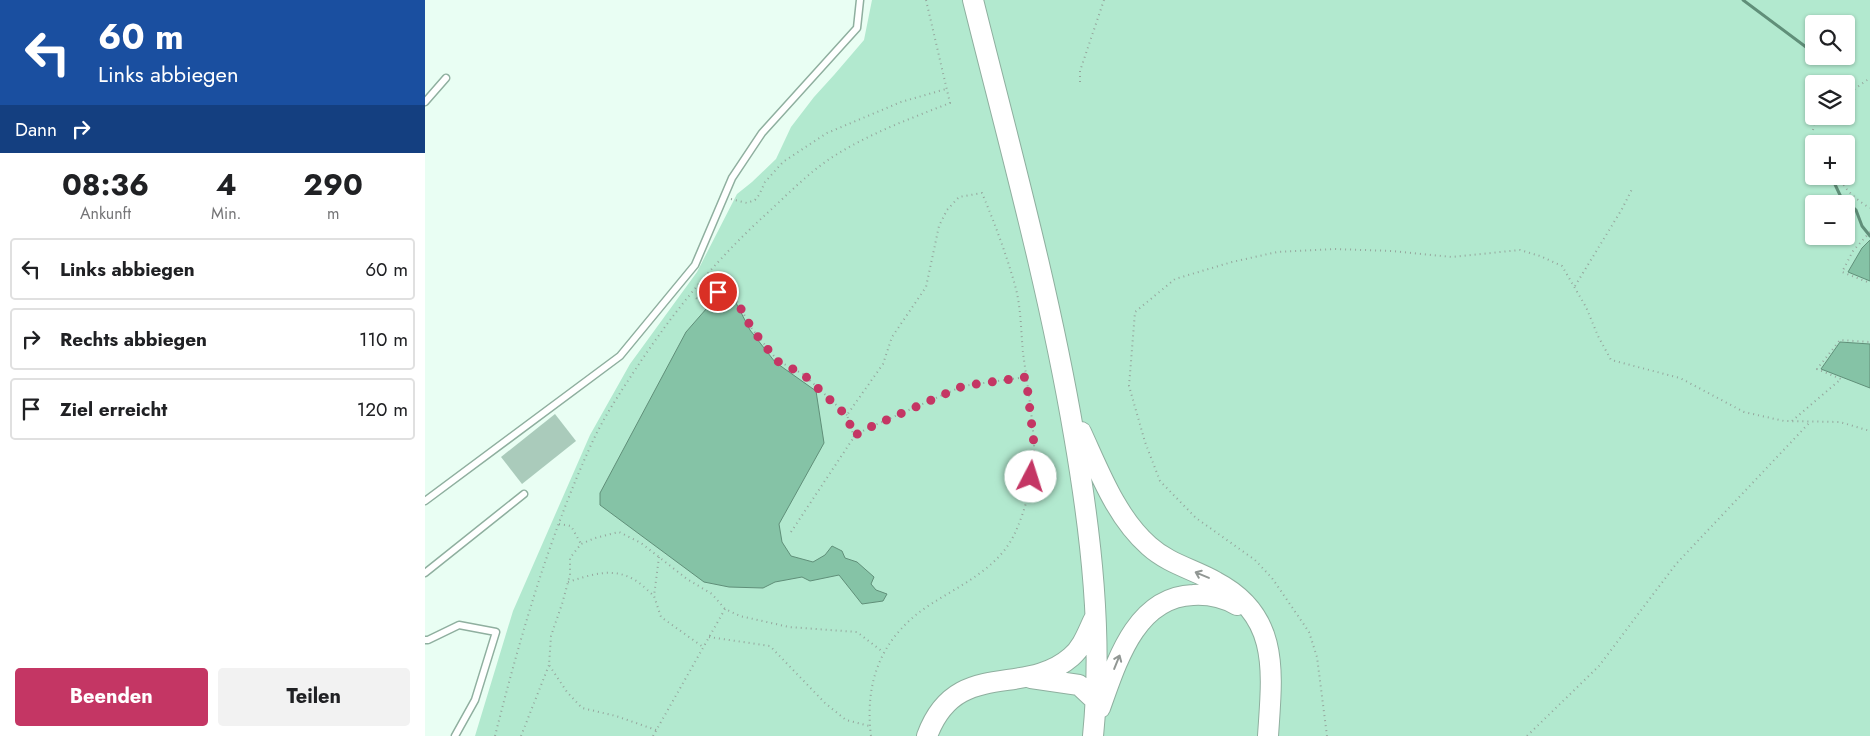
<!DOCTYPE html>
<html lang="de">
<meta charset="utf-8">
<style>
:root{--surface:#fff;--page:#f2f2f2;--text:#202124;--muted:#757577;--line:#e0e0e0;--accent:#c43664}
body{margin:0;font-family:Jost,sans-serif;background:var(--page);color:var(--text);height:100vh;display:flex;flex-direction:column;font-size:19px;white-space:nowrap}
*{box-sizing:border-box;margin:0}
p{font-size:16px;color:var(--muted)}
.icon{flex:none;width:28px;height:28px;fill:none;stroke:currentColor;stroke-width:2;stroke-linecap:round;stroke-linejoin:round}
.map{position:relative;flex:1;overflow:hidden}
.sheet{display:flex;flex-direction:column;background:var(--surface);width:425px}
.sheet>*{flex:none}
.guide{background:#1a4fa0;color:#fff;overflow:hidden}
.controls{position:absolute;left:1380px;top:15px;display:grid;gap:10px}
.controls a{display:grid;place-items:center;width:50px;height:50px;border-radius:5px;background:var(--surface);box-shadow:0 1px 4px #0004;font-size:25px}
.pin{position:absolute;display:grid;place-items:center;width:42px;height:42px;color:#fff;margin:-21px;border:2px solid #fff;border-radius:50%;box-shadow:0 1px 5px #0007}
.me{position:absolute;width:55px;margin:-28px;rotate:5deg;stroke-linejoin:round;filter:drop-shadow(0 0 4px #0008)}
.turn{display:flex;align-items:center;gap:18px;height:105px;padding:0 15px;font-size:22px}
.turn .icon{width:65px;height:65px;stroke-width:2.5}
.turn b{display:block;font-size:35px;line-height:42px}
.then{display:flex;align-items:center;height:48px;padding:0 15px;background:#0003;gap:10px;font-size:19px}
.eta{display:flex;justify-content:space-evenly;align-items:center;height:85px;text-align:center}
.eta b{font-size:30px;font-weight:700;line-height:35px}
.cta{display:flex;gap:10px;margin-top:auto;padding:10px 15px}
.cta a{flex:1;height:58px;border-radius:5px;background:var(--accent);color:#fff;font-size:20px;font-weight:700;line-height:58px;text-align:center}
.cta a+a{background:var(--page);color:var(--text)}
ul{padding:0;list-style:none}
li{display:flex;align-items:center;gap:15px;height:62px;margin:0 10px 8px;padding:0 5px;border:2px solid var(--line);border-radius:5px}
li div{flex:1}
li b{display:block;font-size:19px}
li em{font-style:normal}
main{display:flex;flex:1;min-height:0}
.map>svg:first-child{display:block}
</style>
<main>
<section class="sheet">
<div class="guide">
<div class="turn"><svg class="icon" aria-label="left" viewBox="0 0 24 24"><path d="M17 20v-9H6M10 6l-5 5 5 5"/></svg><div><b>60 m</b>Links abbiegen</div></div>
<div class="then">Dann<svg class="icon" aria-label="right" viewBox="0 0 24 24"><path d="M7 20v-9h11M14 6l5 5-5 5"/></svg></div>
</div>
<div class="eta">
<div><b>08:36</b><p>Ankunft</p></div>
<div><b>4</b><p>Min.</p></div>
<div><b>290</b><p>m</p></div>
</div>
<ul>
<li><svg class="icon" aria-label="left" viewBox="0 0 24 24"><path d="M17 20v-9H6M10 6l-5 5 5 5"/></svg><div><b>Links abbiegen</b></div><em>60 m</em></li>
<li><svg class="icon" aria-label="right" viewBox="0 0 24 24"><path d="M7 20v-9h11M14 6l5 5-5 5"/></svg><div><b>Rechts abbiegen</b></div><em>110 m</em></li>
<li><svg class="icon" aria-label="arrive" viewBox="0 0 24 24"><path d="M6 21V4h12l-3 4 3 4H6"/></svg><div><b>Ziel erreicht</b></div><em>120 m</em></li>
</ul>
<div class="cta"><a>Beenden</a><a>Teilen</a></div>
</section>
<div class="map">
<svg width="1445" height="736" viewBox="0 0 1445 736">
<rect width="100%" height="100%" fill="#e9fef3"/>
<path fill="#b2e9cf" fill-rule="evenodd" d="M 447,0 L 1445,0 L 1445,736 L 50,736 L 88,611 L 165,435 L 205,364 L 272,272 L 312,194 L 327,182 L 351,159 L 366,127 L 389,97 L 409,75 L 439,40 ZM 1389,24 L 1421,24 L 1421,56 L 1389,56 ZM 1389,84 L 1421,84 L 1421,116 L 1389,116 ZM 1389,144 L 1421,144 L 1421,176 L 1389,176 ZM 1389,204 L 1421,204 L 1421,236 L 1389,236 Z"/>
<path fill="#85c3a6" stroke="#608f79" d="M 1445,240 L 1445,281 L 1423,272 L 1437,248 Z
M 296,292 L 309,299 L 325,330 L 350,362 L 391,391 L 399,443 L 354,524 L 357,542 L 366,556 L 388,562 L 400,555 L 407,546 L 417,551 L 420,558 L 432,562 L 449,577 L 446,584 L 451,590 L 462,594 L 458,601 L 437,604 L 414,575 L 385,581 L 377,577 L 350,582 L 338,588 L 304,587 L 279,582 L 175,505 L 175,493 L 261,332 Z
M 1415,342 L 1445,344 L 1445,388 L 1396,369 Z"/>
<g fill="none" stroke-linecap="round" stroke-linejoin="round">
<path stroke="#608f79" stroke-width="3" d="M 1318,0 L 1389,53
M 1393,56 L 1402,63
M 1406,176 L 1415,195 L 1431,210 L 1437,226 L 1445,236"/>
</g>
<path fill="#aacbbb" d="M 130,414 L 151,441 L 97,484 L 76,457 Z"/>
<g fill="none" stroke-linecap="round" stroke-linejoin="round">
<defs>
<path id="service" d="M 0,102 L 21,78
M 0,501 L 195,356 L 270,265 L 307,178 L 337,133 L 432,28 L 435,0
M 0,573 L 99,494
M 0,640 L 3,640 L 34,625 L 71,632 L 50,700 L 30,736"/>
<path id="trunk" d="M 548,0 C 584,144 624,288 649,435 C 666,534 678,636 668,736
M 656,432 C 674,471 691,517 724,546 C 744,564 768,569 791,582 C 856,616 847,674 843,736
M 606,678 L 654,685 L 670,700
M 675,708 C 691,664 710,597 768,595 C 785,594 798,597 812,605
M 502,736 C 531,657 599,698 646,657 C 657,648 662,634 668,621"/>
</defs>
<use href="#service" stroke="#8faf9f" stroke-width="9"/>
<use href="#trunk" stroke="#8faf9f" stroke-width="22"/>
<path stroke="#95a69d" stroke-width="2" stroke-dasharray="1 4" stroke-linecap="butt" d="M 655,82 L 655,71 L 679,0
M 1421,95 L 1445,78
M 1388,130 L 1390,118 L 1391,116
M 1414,176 C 1419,190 1433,201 1445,208
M 306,199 L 322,203 L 330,200 L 334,195 L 340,182 L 358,162 L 402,133 L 476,102 L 521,89
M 1445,232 L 1428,251 L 1417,272 L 1445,283
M 1150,286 L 1197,209 L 1208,187
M 271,298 L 276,302 L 297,290 L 310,298 L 327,329 L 353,361 L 378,374 L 422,415
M 1367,421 L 1416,379 L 1392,369 L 1415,340 L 1445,342
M 429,437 L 422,415 L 458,364 L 467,337 L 501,287 L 514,226 L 522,210 L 534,197 L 557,193 C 570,224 582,256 591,289 C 596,309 596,332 598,353 C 602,382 607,413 609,443 C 610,472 602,508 589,535 C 573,568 536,585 506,604 C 458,635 439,679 446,736
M 134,524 L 146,526 L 156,544
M 366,532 L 429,437 L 441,429 L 538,386 L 601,377
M 234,557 L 229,596 L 236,617 L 278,647
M 143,582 C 165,575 187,567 208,579 C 216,583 223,591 229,596
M 284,637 L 345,646 L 400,703 L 421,720 L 444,726
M 231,730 L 191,716 L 157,708 L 142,692 L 124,665 L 126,636 L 137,604 L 145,575 L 145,558 L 156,544 L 170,538 L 194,532 L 216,543 L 262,579 L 287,594 L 300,609 L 315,616 L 364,627 L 432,632 L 458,652
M 70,736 C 95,637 124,537 166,445 C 179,416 197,390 214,364 C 250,310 290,261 338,217 C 359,198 383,173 406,158 C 443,134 484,119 525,103 L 501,0
M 96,736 L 124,665
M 228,736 L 300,609
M 902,736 L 892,657 L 884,632 L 847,578 L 830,560 L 771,518 L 735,481 L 720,442 L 704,386 L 710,312 L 750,279 L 807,262 L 852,252 L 909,249 L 967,251 L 1027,257 L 1095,250 L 1115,256 L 1137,266 L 1161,307 L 1173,336 L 1186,360 L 1255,378 L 1319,412 L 1359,421 L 1415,422 L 1445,431
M 1102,736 L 1174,666 L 1251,564 L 1386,421"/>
<use href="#service" stroke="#fff" stroke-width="6"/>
<use href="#trunk" stroke="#fff" stroke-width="20"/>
</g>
<defs><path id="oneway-shaft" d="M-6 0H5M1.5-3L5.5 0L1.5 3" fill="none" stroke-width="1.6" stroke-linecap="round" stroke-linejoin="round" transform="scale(1.25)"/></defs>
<g stroke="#919794">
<use href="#oneway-shaft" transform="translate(777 575) rotate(-157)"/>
<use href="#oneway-shaft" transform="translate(692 662) rotate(-68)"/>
</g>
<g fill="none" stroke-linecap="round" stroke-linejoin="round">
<path stroke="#c43664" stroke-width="9" stroke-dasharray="0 16.2" d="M 293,292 L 297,290 L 310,298 L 327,329 L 352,361 L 378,374 L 422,416 L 429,436 L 441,429 L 538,386 L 601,377 L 609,444 L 606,477"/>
</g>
</svg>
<div class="controls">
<a><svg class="icon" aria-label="search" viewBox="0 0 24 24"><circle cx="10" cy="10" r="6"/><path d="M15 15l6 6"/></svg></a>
<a><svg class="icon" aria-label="layers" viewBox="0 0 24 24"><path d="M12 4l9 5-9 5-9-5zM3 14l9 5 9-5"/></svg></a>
<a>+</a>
<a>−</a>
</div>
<div class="pin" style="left:293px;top:292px;background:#d93025"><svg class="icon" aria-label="arrive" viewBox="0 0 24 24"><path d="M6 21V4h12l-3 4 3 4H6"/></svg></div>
<svg class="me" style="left:606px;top:477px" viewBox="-20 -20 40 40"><circle r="19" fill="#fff"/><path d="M0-13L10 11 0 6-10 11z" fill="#c43664"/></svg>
</div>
</main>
